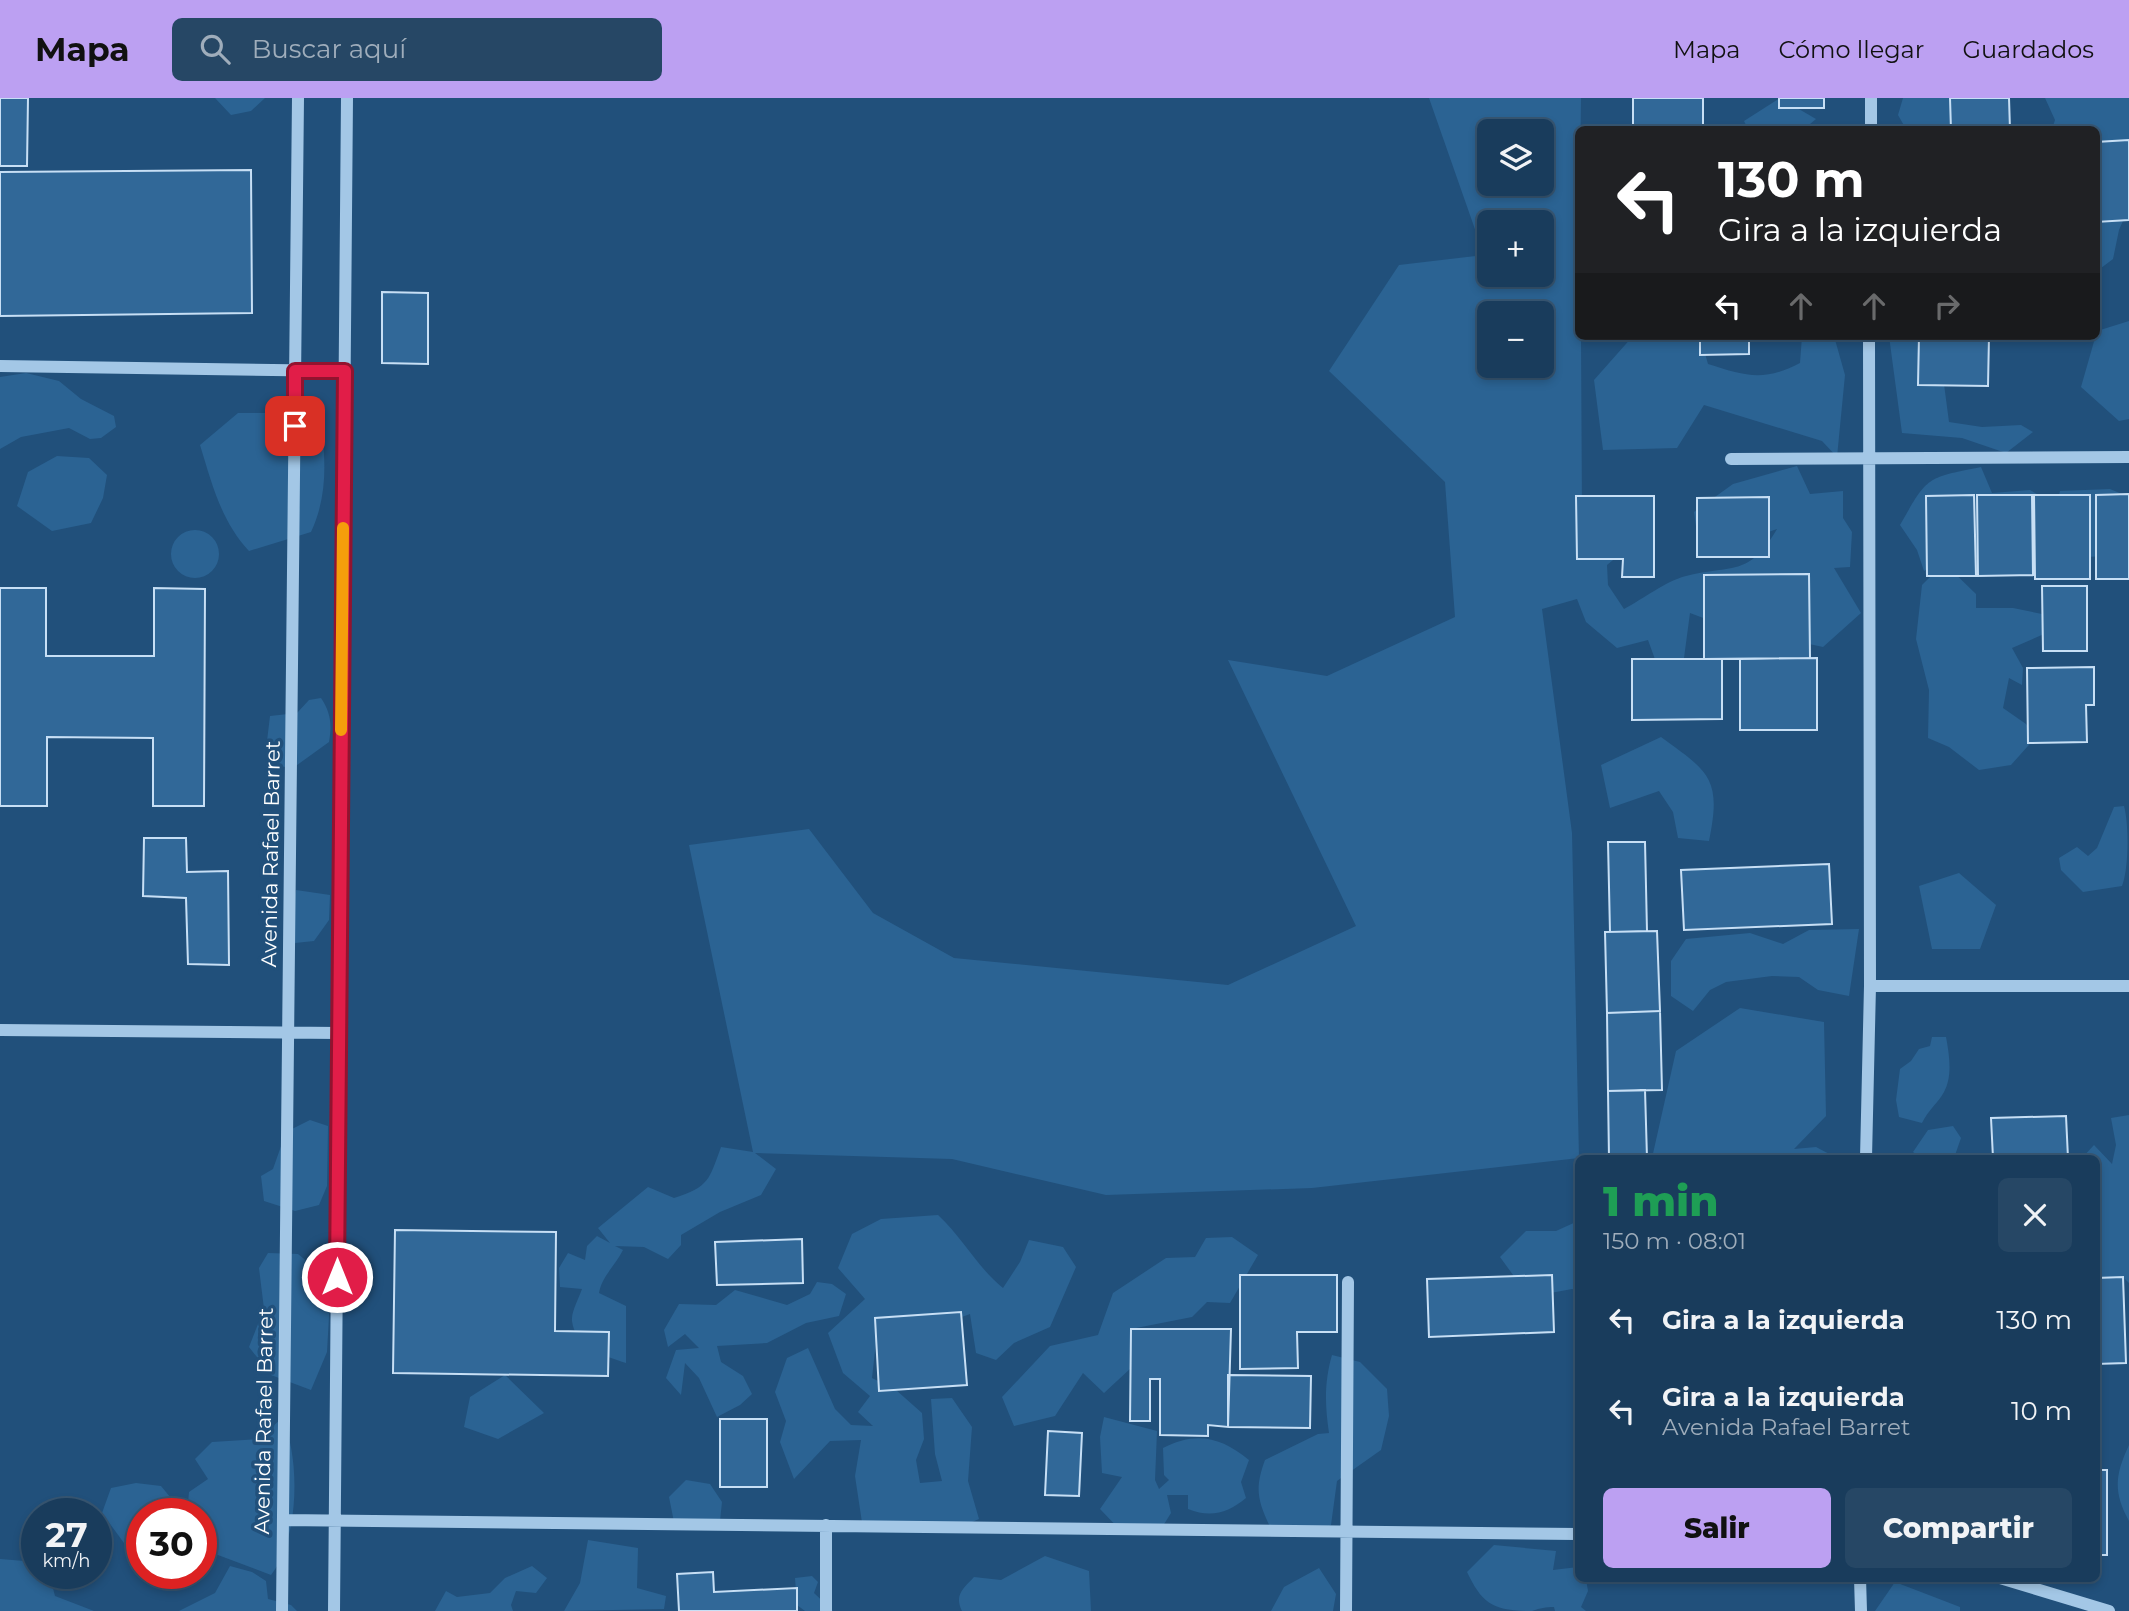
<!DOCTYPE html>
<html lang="es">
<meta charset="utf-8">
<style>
:root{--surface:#193c5c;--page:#264765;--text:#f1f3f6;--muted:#9fadbb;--line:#375672;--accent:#bca0f2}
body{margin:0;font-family:Montserrat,sans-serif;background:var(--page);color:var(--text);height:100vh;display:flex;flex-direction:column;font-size:26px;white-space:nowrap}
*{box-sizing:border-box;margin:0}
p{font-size:23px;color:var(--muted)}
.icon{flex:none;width:38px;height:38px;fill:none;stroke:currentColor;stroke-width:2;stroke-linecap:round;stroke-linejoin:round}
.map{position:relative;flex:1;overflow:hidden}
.drawer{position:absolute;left:1575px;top:1057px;width:525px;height:427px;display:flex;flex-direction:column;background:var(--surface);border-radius:10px;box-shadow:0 4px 10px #0003,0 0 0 2px var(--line)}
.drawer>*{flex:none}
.guide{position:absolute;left:1575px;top:28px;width:525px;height:214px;border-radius:10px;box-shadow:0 4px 10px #0003,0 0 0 2px var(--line);background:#202124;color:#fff;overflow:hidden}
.tools{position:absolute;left:1477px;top:21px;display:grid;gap:14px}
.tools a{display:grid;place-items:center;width:77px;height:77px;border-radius:10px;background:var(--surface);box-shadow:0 4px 10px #0003,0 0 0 2px var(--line);font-size:35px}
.speed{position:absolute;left:21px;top:1400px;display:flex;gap:14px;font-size:35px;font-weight:700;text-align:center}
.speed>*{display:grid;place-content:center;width:91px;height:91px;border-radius:50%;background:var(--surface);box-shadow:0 4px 10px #0003,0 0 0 2px var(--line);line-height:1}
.speed small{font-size:18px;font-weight:400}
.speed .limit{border:10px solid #d22;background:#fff;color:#111}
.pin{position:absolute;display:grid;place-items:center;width:60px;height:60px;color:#fff;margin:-30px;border-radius:14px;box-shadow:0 4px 10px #0006}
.me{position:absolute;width:77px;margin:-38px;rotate:0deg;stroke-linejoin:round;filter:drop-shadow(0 0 5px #0008)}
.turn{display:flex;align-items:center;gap:24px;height:147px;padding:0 28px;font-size:32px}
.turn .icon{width:91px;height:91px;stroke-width:2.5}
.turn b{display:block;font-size:49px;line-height:60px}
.lanes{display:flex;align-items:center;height:66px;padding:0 28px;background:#0003;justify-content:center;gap:35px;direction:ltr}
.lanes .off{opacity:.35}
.round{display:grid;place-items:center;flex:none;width:74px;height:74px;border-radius:10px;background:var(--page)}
.overview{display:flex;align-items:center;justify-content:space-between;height:119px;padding:0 28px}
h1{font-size:42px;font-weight:800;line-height:52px;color:#1e9e55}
.cta{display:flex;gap:14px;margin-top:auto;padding:14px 28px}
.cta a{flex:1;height:80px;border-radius:10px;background:var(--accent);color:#111;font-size:28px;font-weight:800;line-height:80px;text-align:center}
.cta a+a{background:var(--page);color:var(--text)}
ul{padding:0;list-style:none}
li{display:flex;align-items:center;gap:21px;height:91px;padding:0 28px}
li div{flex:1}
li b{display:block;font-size:26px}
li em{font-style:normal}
header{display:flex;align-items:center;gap:42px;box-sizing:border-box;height:98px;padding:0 35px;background:var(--accent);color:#111}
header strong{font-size:33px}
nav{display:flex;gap:38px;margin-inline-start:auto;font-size:24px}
.search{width:490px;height:63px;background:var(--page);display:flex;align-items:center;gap:18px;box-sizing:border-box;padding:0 24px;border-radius:10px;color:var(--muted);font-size:26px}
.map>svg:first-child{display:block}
</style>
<header>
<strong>Mapa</strong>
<div class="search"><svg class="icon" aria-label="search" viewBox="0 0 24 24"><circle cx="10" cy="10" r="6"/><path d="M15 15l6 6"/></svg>Buscar aquí</div>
<nav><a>Mapa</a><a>Cómo llegar</a><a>Guardados</a></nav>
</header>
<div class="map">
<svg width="2129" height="1513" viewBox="0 0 2129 1513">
<rect width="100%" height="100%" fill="#21507b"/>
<path fill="#2b6393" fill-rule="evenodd" d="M 215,0 L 265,0 L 251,13 L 231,17 Z
M 1429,0 L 1581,0 L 1578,238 L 1581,238 L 1582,417 L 1606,413 L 1633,397 L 1654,414 L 1636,443 L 1607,467 L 1608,487 L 1624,511 C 1643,501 1666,483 1686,478 C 1733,466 1748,480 1777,431 L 1700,458 L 1694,414 L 1733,386 L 1797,368 L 1810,396 L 1843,393 L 1843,420 L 1852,434 L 1850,469 L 1834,470 L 1861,515 L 1823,549 L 1722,527 L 1690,515 L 1684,560 L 1656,564 L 1648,542 L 1617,550 L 1586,524 L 1577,501 L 1542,511 L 1572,735 L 1579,1060 L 1312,1090 L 1106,1097 L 952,1061 L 755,1055 L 776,1071 L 761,1097 L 720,1114 L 681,1137 L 681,1147 L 668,1161 L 644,1149 L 615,1148 L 623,1152 C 615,1168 602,1178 599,1195 L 626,1208 L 626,1265 C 605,1258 575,1249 572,1223 C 571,1214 579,1200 582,1191 L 560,1189 L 559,1170 L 568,1155 L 585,1162 L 587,1148 L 597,1138 L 610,1145 L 598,1130 L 648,1089 L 674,1100 C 709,1089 709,1082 721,1049 L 753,1054 L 689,747 L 809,731 L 873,815 L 954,860 L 1228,887 L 1356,828 L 1228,562 L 1327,578 L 1455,519 L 1445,384 L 1329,273 L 1399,167 L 1484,157 ZM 1489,33 L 1542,33 L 1542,86 L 1489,86 ZM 1489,124 L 1542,124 L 1542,177 L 1489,177 ZM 1489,215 L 1542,215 L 1542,268 L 1489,268 Z
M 1780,0 L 1816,21 L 1803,32 L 1748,31 L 1744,23 Z
M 1903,0 L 1969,0 L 1989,31 L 1906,31 L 1898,17 Z
M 2045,0 L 2129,0 L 2129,109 L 2119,132 L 2113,161 L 2097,173 L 2096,32 L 2052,31 L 2055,22 Z
M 2129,223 L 2129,321 L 2119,323 L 2081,289 L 2097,233 Z
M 1633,238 L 1700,238 L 1708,266 C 1746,278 1763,284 1800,265 L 1802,238 L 1834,238 L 1845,277 L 1837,359 L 1822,343 L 1704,307 L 1677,350 L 1603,352 L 1594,282 Z
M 1889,238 L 1965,238 L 1942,271 L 1949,324 L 1982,329 L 2021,327 L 2033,334 L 2006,355 L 1962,340 L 1902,335 Z
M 26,275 L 59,283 L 81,301 L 114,318 L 116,329 L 101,340 L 90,341 L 69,330 L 21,339 L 0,351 L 0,279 Z
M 238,315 L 290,315 L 303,333 L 323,342 C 326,374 325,404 311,434 L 249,453 C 221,423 212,386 200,347 Z
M 57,358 L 89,360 L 107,377 L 103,400 L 91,425 L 52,433 L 17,408 L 28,374 Z
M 1981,369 L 1992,395 L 2030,392 L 2056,407 L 2060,393 L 2110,391 L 2129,399 L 2106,458 L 2067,460 L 2041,413 L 1998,425 L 1982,457 L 1963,465 L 1945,459 L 1924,473 L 1917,452 L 1900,427 C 1928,378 1926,380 1981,369 Z
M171 456a24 24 0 1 1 48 0a24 24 0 1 1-48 0Z
M 1944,465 L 1976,496 L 1976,510 L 2013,510 L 2042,516 L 2051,533 L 2012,550 L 2023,570 L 2022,587 L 2009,580 L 2003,610 L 2026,626 L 2035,640 L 2011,667 L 1979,672 L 1949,649 L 1928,640 L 1929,592 L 1916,541 L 1922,487 Z
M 321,600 C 331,615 332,627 329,644 L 293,670 L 271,667 L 267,643 L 270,618 L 297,615 L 309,602 Z
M 1661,639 C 1709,674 1722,680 1709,743 L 1678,740 L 1673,714 L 1659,693 L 1610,710 L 1601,667 Z
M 2124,708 C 2129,726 2129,770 2122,788 L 2083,794 L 2061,772 L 2059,760 L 2077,749 L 2088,758 L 2097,750 L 2114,709 Z
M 1959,775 L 1996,807 L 1980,851 L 1932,851 L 1919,788 Z
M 296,792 L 330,797 L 329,822 L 314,843 L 295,845 L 288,827 Z
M 1859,831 L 1849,898 L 1818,892 L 1799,879 L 1772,878 L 1726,884 L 1710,892 L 1693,913 L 1671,898 L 1671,863 L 1686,841 L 1750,835 L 1783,846 L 1809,832 Z
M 1740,910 L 1824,924 L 1826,1018 L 1794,1051 L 1816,1049 L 1837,1060 L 1652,1060 L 1676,953 Z
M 1932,939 L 1946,939 C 1949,955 1953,978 1944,994 C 1938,1005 1928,1012 1922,1025 L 1899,1019 L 1896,1002 L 1900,971 L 1911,963 L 1919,951 L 1930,948 Z
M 2129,1017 L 2129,1185 L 2123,1179 L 2097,1180 L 2096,1060 L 2082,1060 L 2094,1047 L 2112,1066 L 2116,1047 L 2111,1020 Z
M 310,1022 L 328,1028 L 327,1088 L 319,1107 L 295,1113 L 264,1103 L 261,1078 L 273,1071 L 286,1034 Z
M 1953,1028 L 1961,1040 L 1954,1060 L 1921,1060 L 1913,1054 L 1928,1032 Z
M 938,1117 C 963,1140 977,1169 1003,1190 L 1020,1164 L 1029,1142 L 1063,1149 L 1076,1169 L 1050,1229 L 1014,1245 L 996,1262 L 976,1255 L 970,1216 L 948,1224 L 897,1226 L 876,1244 L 872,1280 L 896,1292 L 922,1315 L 924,1341 L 916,1362 L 920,1385 L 942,1383 L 935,1356 L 931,1301 L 952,1300 L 972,1329 L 968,1383 L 979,1421 L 956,1431 L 863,1431 L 855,1378 L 861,1342 L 830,1343 L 794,1381 L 780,1344 L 786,1323 L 775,1294 L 787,1260 L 808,1250 L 835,1311 L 851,1327 L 873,1328 L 858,1314 L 870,1298 L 843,1275 L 828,1235 L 865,1201 L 838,1170 L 852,1136 L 881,1121 Z
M 1578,1123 L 1578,1193 L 1572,1191 L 1529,1199 L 1500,1159 L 1526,1133 L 1556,1133 Z
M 1232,1139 L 1258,1157 L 1230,1205 L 1207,1204 L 1192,1219 L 1131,1231 L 1131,1270 L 1104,1295 L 1083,1275 L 1055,1318 L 1014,1328 L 1002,1299 L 1050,1248 L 1098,1237 L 1113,1195 L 1166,1160 L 1195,1159 L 1206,1140 Z
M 268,1155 L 298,1156 L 331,1183 L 327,1254 L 311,1292 L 271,1277 L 249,1249 L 264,1211 L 259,1170 Z
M 817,1184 L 832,1186 L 846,1196 L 839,1218 L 806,1225 L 767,1245 L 717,1248 L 721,1264 L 743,1278 L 752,1296 L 740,1307 L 717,1319 L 699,1280 L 685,1265 L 681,1297 L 666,1280 L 676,1252 L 699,1250 L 685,1236 L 668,1249 L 664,1232 L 679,1206 L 716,1207 L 735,1192 L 787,1207 L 810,1196 Z
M 1332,1257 L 1360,1264 L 1387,1291 L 1389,1318 L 1381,1352 L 1337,1383 L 1331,1427 L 1312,1439 L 1271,1431 C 1258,1403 1254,1392 1265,1362 L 1318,1336 L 1329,1335 C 1325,1307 1324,1285 1332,1257 Z
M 505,1277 L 544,1315 L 498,1341 L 464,1329 L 470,1299 Z
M 1104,1319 L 1157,1333 L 1155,1382 L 1159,1391 L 1169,1382 L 1164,1377 L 1163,1350 C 1196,1333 1221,1339 1249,1362 L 1241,1384 L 1246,1400 C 1228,1415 1211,1420 1188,1411 L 1188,1397 L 1167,1397 L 1171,1415 L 1161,1431 L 1123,1435 L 1100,1411 L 1122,1379 L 1102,1375 L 1100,1339 Z
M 282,1320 C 301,1360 299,1442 271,1477 L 202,1451 L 201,1416 L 187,1416 L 189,1394 L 208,1381 L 195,1361 L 212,1344 L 259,1341 Z
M 2129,1347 L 2129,1423 C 2113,1394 2115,1377 2129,1347 Z
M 686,1382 L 710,1386 L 722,1404 L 720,1423 L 674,1424 L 669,1399 Z
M 136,1385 L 161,1388 L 175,1405 L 174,1416 L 142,1416 L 142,1443 L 124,1445 L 102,1415 L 111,1390 Z
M 588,1442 L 638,1450 L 637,1490 L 666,1498 L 664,1511 L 564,1513 L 580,1485 Z
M 1494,1447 L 1556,1453 L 1553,1472 L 1578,1469 L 1578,1480 L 1586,1481 L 1588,1493 L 1581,1509 L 1586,1513 L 1555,1513 L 1554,1509 C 1545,1509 1541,1510 1532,1513 C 1492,1513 1482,1505 1467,1474 Z
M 1045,1458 L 1089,1473 L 1091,1513 L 962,1513 C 954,1497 963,1491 974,1479 L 1001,1482 Z
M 0,1461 L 37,1464 L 37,1475 L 49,1475 L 55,1498 L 94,1513 L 0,1513 Z
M 230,1468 L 252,1474 L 266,1483 L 268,1501 L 291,1507 L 297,1513 L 179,1513 L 215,1495 Z
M 532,1468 L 547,1480 L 536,1495 L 516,1493 L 511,1507 L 513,1513 L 435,1513 L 446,1493 L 457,1499 L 490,1495 L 505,1480 Z
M 1319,1470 L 1336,1496 L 1333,1513 L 1271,1513 L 1284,1489 Z
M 812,1478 L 818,1484 L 814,1495 L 833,1513 L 805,1513 L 797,1507 L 795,1480 Z
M 1895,1484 L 1960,1509 L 1960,1513 L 1875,1513 Z"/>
<path fill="#316898" stroke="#c7dff5" stroke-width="2" d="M 0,0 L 28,0 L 27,68 L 0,68 Z
M 1633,0 L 1703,0 L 1703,32 L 1633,32 Z
M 1779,0 L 1824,0 L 1824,10 L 1779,10 Z
M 1950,0 L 2009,0 L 2010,32 L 1951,32 Z
M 2129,42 L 2129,122 L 2096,124 L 2096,44 Z
M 251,72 L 252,215 L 0,218 L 0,74 Z
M 382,194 L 428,195 L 428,266 L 382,265 Z
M 1700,238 L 1749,238 L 1749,256 L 1700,257 Z
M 1919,238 L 1989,238 L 1988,288 L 1918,287 Z
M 2129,396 L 2129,481 L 2096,481 L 2096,397 Z
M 1974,397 L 1976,478 L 1927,478 L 1926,398 Z
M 1977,397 L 2032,397 L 2033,477 L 1978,478 Z
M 2034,397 L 2090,397 L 2090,481 L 2035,481 Z
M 1576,398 L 1654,398 L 1654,479 L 1622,479 L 1623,461 L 1577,461 Z
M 1769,399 L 1769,459 L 1697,459 L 1697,400 Z
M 1809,476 L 1810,560 L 1704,561 L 1704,477 Z
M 2042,488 L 2087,488 L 2087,553 L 2043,553 Z
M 0,490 L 46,490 L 46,558 L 154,558 L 154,490 L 205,491 L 204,708 L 153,708 L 153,640 L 47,639 L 47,708 L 0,708 Z
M 1817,560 L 1817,632 L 1740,632 L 1740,561 Z
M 1632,561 L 1722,561 L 1722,621 L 1632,622 Z
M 2094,569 L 2094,607 L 2086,607 L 2087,644 L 2028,645 L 2027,570 Z
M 144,740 L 186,740 L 187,774 L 228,773 L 229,867 L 188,866 L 186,800 L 143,798 Z
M 1608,744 L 1645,744 L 1647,833 L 1610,834 Z
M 1829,766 L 1832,826 L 1684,832 L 1681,772 Z
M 1657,833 L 1660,913 L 1607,915 L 1605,834 Z
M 1660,913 L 1662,992 L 1608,993 L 1607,915 Z
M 1645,992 L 1647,1060 L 1609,1060 L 1608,993 Z
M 2066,1018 L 2068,1060 L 1993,1060 L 1991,1020 Z
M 395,1132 L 556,1134 L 555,1233 L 609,1234 L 608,1278 L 393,1275 Z
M 802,1141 L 803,1185 L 717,1187 L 715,1144 Z
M 1240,1177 L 1337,1177 L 1337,1234 L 1297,1234 L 1298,1270 L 1240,1271 Z
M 1552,1177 L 1554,1234 L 1429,1239 L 1427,1181 Z
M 2123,1179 L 2126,1265 L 2096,1266 L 2096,1180 Z
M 961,1214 L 967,1287 L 879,1293 L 875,1220 Z
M 1131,1231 L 1231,1231 L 1228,1329 L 1208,1327 L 1208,1338 L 1160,1337 L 1160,1281 L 1150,1281 L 1150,1323 L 1130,1323 Z
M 1228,1277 L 1311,1278 L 1310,1330 L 1228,1329 Z
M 720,1321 L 767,1321 L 767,1389 L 720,1389 Z
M 1048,1333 L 1082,1335 L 1079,1398 L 1045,1397 Z
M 2096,1372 L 2107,1372 L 2107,1457 L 2096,1457 Z
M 713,1474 L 714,1494 L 797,1490 L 797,1513 L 679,1513 L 677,1476 Z"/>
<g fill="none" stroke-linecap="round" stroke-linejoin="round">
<path stroke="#a3c7e6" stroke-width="12" d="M 1871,32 L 1871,0
M 0,268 L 345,273
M 1731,361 L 2129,359
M 1870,888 L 2129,888
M 0,932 L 339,935
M 1866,1060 L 1870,888 L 1869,238
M 283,1422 L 1578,1436
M 1860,1480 L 1861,1513
M 2000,1480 L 2109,1513
M 282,1513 L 298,0
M 334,1513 L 347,0
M 826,1513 L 826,1427
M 1346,1513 L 1348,1184"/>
</g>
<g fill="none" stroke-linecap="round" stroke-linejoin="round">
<defs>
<path id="route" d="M 295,328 L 295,273 L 345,273 L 337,1179"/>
</defs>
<use href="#route" stroke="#92132f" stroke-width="18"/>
<use href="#route" stroke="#e11d48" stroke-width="12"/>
<path stroke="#f59e0b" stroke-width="12" d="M 341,632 L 343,430"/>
</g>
<g text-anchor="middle" stroke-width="7" stroke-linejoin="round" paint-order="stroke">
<g font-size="21" fill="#fff" stroke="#21507b">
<text transform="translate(271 756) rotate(-89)" y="7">Avenida Rafael Barret</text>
<text transform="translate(264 1323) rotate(-89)" y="7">Avenida Rafael Barret</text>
</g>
</g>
</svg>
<div class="tools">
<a><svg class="icon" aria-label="layers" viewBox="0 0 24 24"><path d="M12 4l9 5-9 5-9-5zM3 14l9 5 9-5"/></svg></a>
<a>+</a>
<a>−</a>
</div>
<div class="speed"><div>27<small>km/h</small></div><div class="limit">30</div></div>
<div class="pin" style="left:295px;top:328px;background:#d93025"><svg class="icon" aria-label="arrive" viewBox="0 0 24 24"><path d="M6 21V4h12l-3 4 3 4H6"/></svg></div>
<svg class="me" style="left:337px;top:1179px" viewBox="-20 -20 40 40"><circle r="17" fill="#e11d48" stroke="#fff" stroke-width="3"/><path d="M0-11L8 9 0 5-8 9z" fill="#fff"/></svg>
<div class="guide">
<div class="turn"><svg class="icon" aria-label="left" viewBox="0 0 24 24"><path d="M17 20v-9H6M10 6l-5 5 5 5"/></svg><div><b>130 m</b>Gira a la izquierda</div></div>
<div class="lanes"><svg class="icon" aria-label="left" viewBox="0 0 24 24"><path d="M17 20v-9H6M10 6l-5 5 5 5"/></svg><svg class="icon off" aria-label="ahead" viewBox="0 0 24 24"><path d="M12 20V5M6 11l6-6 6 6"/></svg><svg class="icon off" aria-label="ahead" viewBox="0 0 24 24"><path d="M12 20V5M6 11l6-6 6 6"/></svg><svg class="icon off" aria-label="right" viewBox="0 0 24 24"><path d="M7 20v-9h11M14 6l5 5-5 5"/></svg></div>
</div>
<section class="drawer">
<div class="overview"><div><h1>1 min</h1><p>150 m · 08:01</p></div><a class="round"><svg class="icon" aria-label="close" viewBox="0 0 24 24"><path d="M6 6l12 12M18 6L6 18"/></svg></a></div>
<ul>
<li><svg class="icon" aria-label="left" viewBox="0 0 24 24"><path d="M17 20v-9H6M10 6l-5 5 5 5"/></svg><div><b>Gira a la izquierda</b></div><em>130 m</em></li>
<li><svg class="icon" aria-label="left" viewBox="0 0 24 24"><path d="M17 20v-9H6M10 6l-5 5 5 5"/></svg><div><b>Gira a la izquierda</b><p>Avenida Rafael Barret</p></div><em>10 m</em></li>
</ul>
<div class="cta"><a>Salir</a><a>Compartir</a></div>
</section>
</div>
